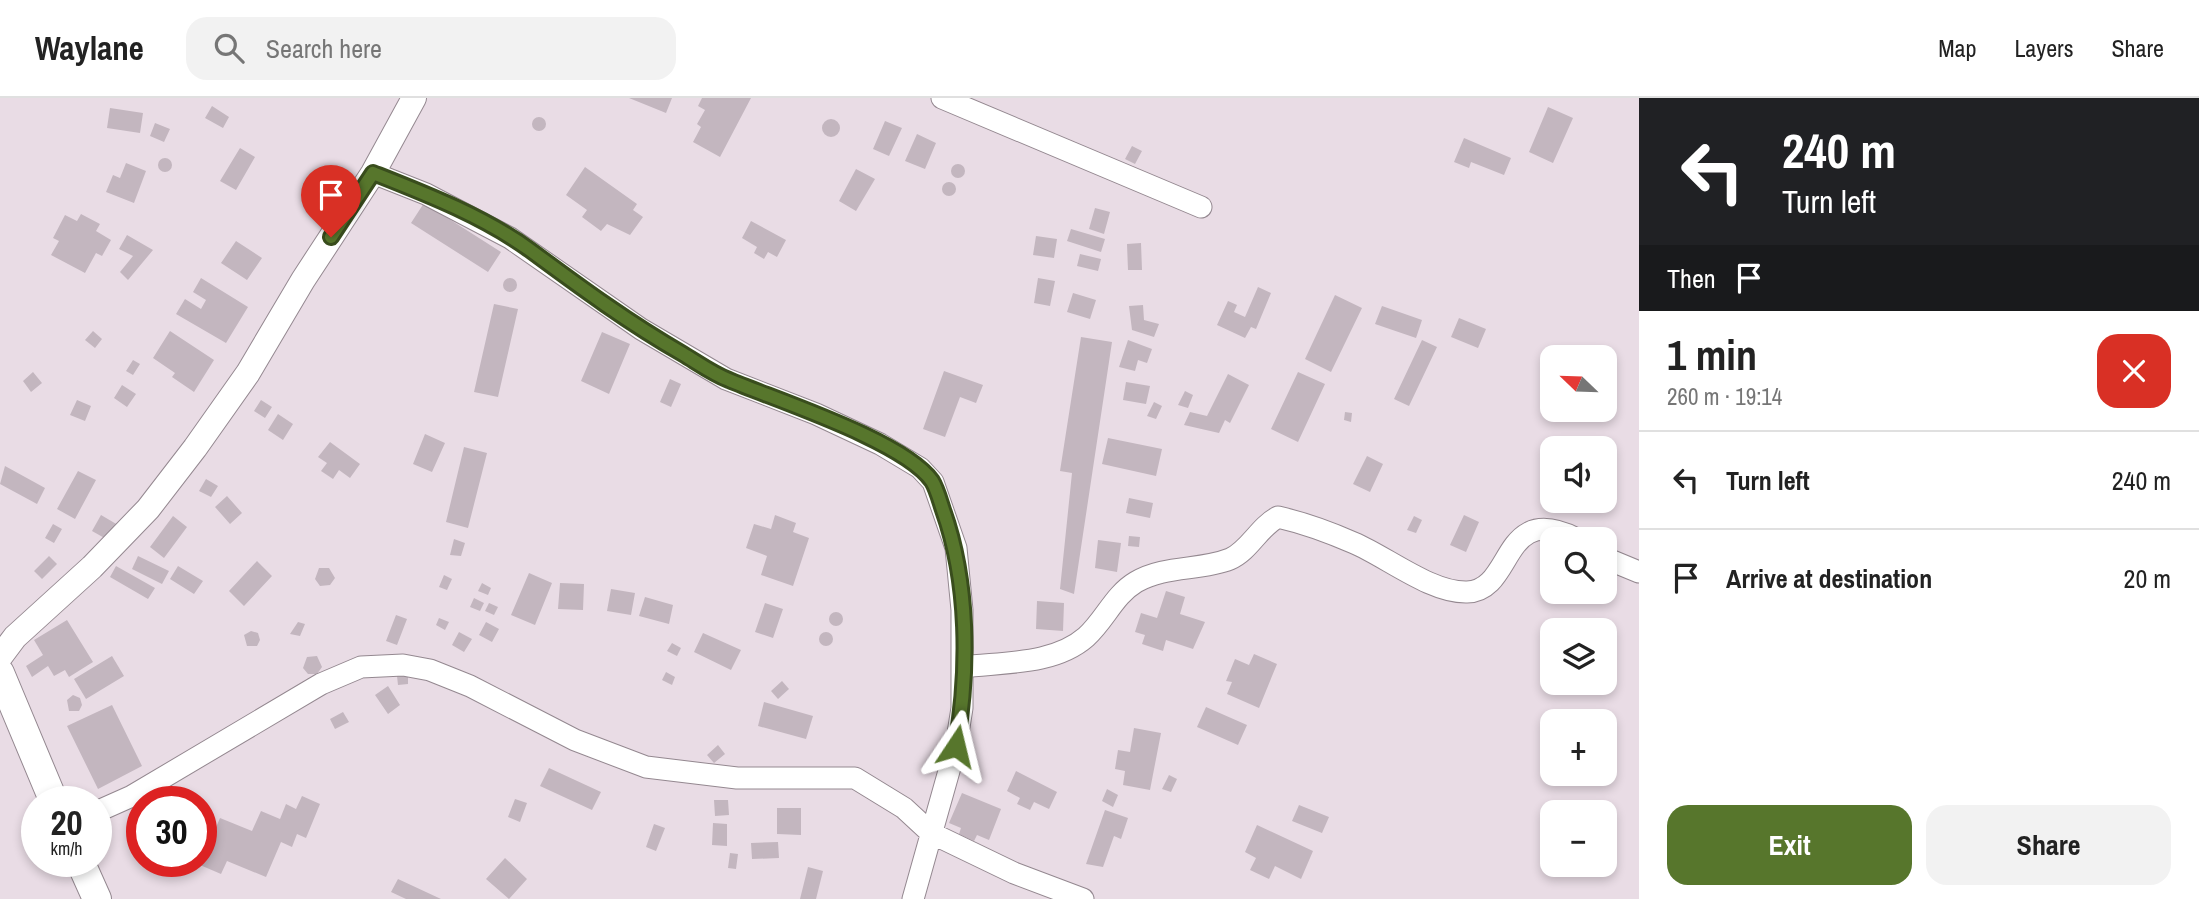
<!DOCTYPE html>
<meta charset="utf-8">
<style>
:root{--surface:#fff;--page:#f2f2f2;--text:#222;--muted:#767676;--line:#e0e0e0;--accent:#57762c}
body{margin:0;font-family:"Archivo Narrow",sans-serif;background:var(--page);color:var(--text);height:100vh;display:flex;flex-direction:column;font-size:26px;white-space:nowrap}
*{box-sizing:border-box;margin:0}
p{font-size:23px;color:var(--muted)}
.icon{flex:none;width:38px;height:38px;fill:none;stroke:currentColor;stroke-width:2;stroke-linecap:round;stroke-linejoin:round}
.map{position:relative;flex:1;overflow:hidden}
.panel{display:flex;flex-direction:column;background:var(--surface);width:560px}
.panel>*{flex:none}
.top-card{background:#202124;color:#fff;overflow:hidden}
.needle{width:46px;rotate:293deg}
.controls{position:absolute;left:1540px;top:247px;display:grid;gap:14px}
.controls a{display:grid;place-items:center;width:77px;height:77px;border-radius:14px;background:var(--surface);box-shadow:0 4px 10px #0003;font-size:35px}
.speed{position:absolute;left:21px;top:688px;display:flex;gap:14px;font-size:35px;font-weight:700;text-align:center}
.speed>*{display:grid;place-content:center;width:91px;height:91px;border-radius:50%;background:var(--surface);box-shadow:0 4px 10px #0003;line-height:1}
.speed small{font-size:18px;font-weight:400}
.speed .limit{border:10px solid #d22;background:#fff;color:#111}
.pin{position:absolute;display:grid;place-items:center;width:60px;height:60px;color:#fff;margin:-72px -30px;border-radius:50% 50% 50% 0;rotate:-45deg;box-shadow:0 0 7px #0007}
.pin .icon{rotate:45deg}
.me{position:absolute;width:77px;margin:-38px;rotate:10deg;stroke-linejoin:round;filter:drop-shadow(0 0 5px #0008)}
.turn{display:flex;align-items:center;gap:24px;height:147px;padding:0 28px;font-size:32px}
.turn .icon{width:91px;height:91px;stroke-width:2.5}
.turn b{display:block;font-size:49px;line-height:60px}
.then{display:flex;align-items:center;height:66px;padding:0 28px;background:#0003;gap:14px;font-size:26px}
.round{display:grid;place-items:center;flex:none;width:74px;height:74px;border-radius:21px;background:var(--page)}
.headline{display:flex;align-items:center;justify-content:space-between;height:119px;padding:0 28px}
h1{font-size:42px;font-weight:700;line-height:52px}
.button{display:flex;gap:14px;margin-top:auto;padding:14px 28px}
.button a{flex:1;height:80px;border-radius:21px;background:var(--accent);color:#fff;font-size:28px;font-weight:700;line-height:80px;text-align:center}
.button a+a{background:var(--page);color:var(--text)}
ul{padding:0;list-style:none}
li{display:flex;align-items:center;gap:21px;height:98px;padding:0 28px;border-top:2px solid var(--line)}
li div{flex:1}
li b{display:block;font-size:26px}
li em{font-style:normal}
header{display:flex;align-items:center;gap:42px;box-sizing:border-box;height:98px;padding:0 35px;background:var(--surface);border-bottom:2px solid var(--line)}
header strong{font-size:33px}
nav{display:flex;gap:38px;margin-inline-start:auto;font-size:24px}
.search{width:490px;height:63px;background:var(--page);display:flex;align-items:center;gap:18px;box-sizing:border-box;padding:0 24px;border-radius:21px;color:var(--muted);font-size:26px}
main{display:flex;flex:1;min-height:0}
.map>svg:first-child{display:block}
</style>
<header>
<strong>Waylane</strong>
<div class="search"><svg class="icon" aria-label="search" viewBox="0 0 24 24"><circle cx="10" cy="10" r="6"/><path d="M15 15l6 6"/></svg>Search here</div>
<nav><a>Map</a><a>Layers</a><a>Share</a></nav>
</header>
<main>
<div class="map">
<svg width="1639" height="801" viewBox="0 0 1639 801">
<rect width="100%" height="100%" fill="#e9dce5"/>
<path fill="#c3b6bf" d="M 629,0 L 672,0 L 666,15 Z
M 702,0 L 751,0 L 720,59 L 693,44 L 701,29 L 697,26 L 705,12 L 698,8 Z
M 212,8 L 229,19 L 223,30 L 205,20 Z
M 1548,9 L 1573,20 L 1553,65 L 1529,54 Z
M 110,10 L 143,15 L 140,35 L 107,30 Z
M532 26a7 7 0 1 1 14 0a7 7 0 1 1-14 0Z
M822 30a9 9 0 1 1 18 0a9 9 0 1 1-18 0Z
M 885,23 L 902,30 L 889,58 L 873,51 Z
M 155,25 L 170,31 L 164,44 L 150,38 Z
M 917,36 L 936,45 L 925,71 L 905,63 Z
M 1464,40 L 1511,60 L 1504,77 L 1471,64 L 1469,70 L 1454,64 Z
M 1132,48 L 1142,53 L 1135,66 L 1125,61 Z
M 240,50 L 255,59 L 236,92 L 220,83 Z
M158 67a7 7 0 1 1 14 0a7 7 0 1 1-14 0Z
M 126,65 L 146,73 L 134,105 L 106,94 L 113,77 L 120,80 Z
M951 73a7 7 0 1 1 14 0a7 7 0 1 1-14 0Z
M 585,69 L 637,106 L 633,112 L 643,119 L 630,137 L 607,126 L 601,133 L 582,119 L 587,112 L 566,97 Z
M 856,71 L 875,81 L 856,113 L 839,103 Z
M942 91a7 7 0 1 1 14 0a7 7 0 1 1-14 0Z
M 424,105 L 501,154 L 488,174 L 411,125 Z
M 1095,110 L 1110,114 L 1104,136 L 1089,131 Z
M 81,116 L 100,126 L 96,133 L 111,142 L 102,158 L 96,155 L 85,175 L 51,157 L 59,143 L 53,140 L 65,117 L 77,123 Z
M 751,123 L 786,142 L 777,159 L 768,154 L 764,161 L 754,155 L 757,149 L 742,140 Z
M 1071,131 L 1105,141 L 1101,154 L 1067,143 Z
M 127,137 L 153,152 L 128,182 L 120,174 L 133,158 L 119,151 Z
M 1036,138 L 1057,141 L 1054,160 L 1033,157 Z
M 236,143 L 262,160 L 247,182 L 221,165 Z
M 1141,145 L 1142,172 L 1128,172 L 1127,146 Z
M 1080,156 L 1101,161 L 1098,173 L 1077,168 Z
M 201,180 L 248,209 L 226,245 L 176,216 L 185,201 L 201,211 L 206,202 L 193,194 Z
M 1038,180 L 1055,183 L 1050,208 L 1034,205 Z
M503 187a7 7 0 1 1 14 0a7 7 0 1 1-14 0Z
M 1258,189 L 1271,195 L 1256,231 L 1251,229 L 1245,240 L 1217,227 L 1228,203 L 1237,207 L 1234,214 L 1245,219 Z
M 1073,195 L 1096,202 L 1090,221 L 1067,214 Z
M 1335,197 L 1362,210 L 1331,274 L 1305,261 Z
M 494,206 L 518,211 L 498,299 L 474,294 Z
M 1143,207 L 1144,222 L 1159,226 L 1154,239 L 1132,232 L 1129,208 Z
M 1382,208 L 1422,222 L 1416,240 L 1375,226 Z
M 1459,220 L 1486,231 L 1478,250 L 1451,239 Z
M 93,233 L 102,241 L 95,250 L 85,242 Z
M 170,233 L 214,262 L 194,294 L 172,279 L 175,275 L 153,260 Z
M 602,234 L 630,246 L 609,296 L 581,283 Z
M 1081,239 L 1112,244 L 1074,496 L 1060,491 L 1072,375 L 1060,373 Z
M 1128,242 L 1152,251 L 1147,265 L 1138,262 L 1135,273 L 1119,269 Z
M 1422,242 L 1437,249 L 1409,308 L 1394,301 Z
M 133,262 L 140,266 L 133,277 L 126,273 Z
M 944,273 L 983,287 L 976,305 L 960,299 L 945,339 L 923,331 Z
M 33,274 L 42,285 L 31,294 L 23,283 Z
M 1298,274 L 1325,286 L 1298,344 L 1271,331 Z
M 1228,276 L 1249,287 L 1230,325 L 1225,322 L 1219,335 L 1184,327 L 1190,314 L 1207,318 Z
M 670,281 L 681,286 L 671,309 L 660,304 Z
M 1126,284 L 1150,288 L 1146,306 L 1123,302 Z
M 122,287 L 136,296 L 127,309 L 114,300 Z
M 1185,293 L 1193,297 L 1188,310 L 1178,307 Z
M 77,302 L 91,308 L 85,323 L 70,317 Z
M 261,302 L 272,309 L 265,320 L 254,313 Z
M 1154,304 L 1162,308 L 1156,321 L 1147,318 Z
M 1345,314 L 1352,315 L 1351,324 L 1344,322 Z
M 278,316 L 293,326 L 283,342 L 268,332 Z
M 425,336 L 445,345 L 432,374 L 413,366 Z
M 1108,340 L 1162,351 L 1156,378 L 1102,366 Z
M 330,344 L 360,366 L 350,380 L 339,372 L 333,381 L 321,373 L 327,365 L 318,359 Z
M 464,349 L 487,355 L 468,430 L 446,424 Z
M 1367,358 L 1383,366 L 1370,394 L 1353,386 Z
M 5,368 L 45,390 L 37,406 L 0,386 Z
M 78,373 L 96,382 L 75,421 L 57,411 Z
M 206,381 L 218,388 L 211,399 L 199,393 Z
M 227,398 L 242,415 L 230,426 L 215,409 Z
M 1129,400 L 1153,405 L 1150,420 L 1126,415 Z
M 101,417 L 118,427 L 108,442 L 92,433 Z
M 775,417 L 796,425 L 793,434 L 809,440 L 793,488 L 761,477 L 767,458 L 746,450 L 754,426 L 771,431 Z
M 1464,417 L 1479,424 L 1466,454 L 1450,447 Z
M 173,418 L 187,429 L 164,460 L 150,449 Z
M 1414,418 L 1422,422 L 1416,435 L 1407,432 Z
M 53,426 L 62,431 L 54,445 L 45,440 Z
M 1129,438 L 1140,439 L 1139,449 L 1128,448 Z
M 454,441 L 465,445 L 461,458 L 450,457 Z
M 1098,442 L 1121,445 L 1117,474 L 1095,470 Z
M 49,458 L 57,466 L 42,481 L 34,473 Z
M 138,458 L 169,473 L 162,486 L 132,471 Z
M 257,463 L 272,478 L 244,508 L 229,493 Z
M 116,468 L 155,490 L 148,501 L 110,479 Z
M 178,468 L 203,483 L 194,496 L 170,481 Z
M 319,470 L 329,470 L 335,480 L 330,487 L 320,488 L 315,481 Z
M 529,475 L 552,485 L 535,527 L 511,517 Z
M 444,477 L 452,481 L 447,492 L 439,489 Z
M 482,485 L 491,490 L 488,497 L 478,493 Z
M 560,485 L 584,486 L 583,512 L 558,511 Z
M 611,491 L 635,495 L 631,517 L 607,513 Z
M 1166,493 L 1185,499 L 1180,516 L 1205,524 L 1193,551 L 1166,542 L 1163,553 L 1142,546 L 1145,537 L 1135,534 L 1141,515 L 1157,520 Z
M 645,499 L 673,507 L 669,526 L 639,518 Z
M 474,500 L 484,505 L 480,513 L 470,509 Z
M 1037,503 L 1064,505 L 1063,533 L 1036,531 Z
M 489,505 L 498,509 L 494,517 L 485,513 Z
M 765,505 L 783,511 L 773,540 L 755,534 Z
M829 521a7 7 0 1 1 14 0a7 7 0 1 1-14 0Z
M 396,517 L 407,521 L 397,547 L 386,543 Z
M 439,520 L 449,524 L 445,532 L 436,527 Z
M 67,522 L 93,564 L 69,579 L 65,572 L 54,578 L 48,568 L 32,579 L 26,568 L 43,557 L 34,542 Z
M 298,524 L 305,526 L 300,538 L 290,536 Z
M 486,524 L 499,531 L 492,544 L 479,537 Z
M 251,533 L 258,535 L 260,542 L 257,548 L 247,548 L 244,537 Z
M819 541a7 7 0 1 1 14 0a7 7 0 1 1-14 0Z
M 459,534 L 472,541 L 464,554 L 452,547 Z
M 703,535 L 741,552 L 731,572 L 694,554 Z
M 672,545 L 681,550 L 677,558 L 667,553 Z
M 1254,556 L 1277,566 L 1259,610 L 1227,596 L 1232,584 L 1226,583 L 1235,561 L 1249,567 Z
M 112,558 L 124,578 L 86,601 L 74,581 Z
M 317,558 L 322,569 L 317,576 L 308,576 L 303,570 L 307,559 Z
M 666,574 L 675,579 L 672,587 L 662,582 Z
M 408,577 L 408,586 L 398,587 L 397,578 Z
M 782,583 L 789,591 L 778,601 L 771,593 Z
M 388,588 L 400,607 L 388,616 L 375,597 Z
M 73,597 L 80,600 L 82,607 L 79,613 L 69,613 L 67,602 Z
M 764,604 L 813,618 L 806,641 L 758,628 Z
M 112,607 L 142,668 L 98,691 L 67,628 Z
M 1206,609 L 1247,627 L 1238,647 L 1197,629 Z
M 343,614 L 349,624 L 335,631 L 330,621 Z
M 1134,630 L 1161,635 L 1150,692 L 1123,687 L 1125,673 L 1115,671 L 1118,652 L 1130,654 Z
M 718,647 L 725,656 L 714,665 L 707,657 Z
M 549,670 L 601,694 L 592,712 L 540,688 Z
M 1016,673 L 1057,694 L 1049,711 L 1034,704 L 1030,712 L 1017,706 L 1020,700 L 1007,693 Z
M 1169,677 L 1177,681 L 1171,694 L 1162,691 Z
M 1107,691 L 1118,697 L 1113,709 L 1102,703 Z
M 962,695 L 1001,711 L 989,742 L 977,737 L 974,743 L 959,736 L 961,730 L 949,725 Z
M 302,698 L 320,706 L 306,740 L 297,736 L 292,749 L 281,744 L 266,779 L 227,763 L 221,776 L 200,767 L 220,720 L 252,733 L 261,713 L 280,721 L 286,706 L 296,711 Z
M 515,701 L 527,705 L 520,724 L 508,719 Z
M 714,702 L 728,702 L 729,717 L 715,718 Z
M 1299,707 L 1329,719 L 1322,735 L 1292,723 Z
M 777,710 L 801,710 L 801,737 L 777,736 Z
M 1105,712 L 1128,720 L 1121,741 L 1114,738 L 1103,769 L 1086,766 Z
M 713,725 L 727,726 L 727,748 L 712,747 Z
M 654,726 L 665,730 L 656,753 L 646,749 Z
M 1257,727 L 1313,753 L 1301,781 L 1275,768 L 1269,781 L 1250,772 L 1256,760 L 1245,754 Z
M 778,744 L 779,760 L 752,761 L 751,745 Z
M 730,755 L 738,756 L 736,771 L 728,770 Z
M 505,760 L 527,781 L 509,801 L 486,781 Z
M 808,769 L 823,773 L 816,801 L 800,801 Z
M 398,781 L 441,801 L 406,801 L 391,794 Z"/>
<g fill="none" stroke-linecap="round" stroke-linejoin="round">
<defs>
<path id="minor" d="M 942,0 L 1201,109
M 373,75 L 426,96 L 510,140 L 641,231 L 726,281 L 816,316 L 880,346 L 920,370 L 933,384 L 956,450 L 962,512 L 962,610 L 956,648 L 913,801
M 1605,460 L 1639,474
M 963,569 C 1003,564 1054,567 1086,539 C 1105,522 1114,497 1136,484 C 1165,467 1200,473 1230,461 C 1249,453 1259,429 1278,419 C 1304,425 1329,434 1354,445 C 1387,459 1431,495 1467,494 C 1515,493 1500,402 1577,441
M 96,714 L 132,698 L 321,586 L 361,569 L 403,567 L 430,572 L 470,588 L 575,642 L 646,669 L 737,680 L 855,680 L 904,710 L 931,735 L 1014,775 L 1083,801"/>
<path id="tertiary" d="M 0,559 L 15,539 L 92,469 L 148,411 L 195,350 L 248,275 L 303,182 L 373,75 L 414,0"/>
<path id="secondary" d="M 0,575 L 54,704
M 80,763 L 97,801"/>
</defs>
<use href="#minor" stroke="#948890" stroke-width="23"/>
<use href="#tertiary" stroke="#948890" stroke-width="26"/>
<use href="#secondary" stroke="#948890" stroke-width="30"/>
<use href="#minor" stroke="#fff" stroke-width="21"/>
<use href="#tertiary" stroke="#fff" stroke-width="24"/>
<use href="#secondary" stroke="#fff" stroke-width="28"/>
</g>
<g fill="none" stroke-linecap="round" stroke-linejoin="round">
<defs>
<path id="route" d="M 331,139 L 373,75 C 426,96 483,118 530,152 C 580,189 629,225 683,256 C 698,265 713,276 729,282 C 776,302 904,343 932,383 C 937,391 940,403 943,412 C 969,485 969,572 956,648"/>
</defs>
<use href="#route" stroke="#394d1d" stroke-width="18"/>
<use href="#route" stroke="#57762c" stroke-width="12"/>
</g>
</svg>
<div class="controls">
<a><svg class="needle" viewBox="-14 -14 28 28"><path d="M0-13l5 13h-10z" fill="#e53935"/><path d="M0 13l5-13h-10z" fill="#767676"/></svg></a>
<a><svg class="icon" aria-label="sound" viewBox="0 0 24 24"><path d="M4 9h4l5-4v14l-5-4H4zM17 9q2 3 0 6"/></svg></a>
<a><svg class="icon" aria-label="search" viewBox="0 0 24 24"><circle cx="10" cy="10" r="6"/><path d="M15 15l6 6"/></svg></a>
<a><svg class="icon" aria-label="layers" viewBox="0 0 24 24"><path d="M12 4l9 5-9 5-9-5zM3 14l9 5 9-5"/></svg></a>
<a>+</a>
<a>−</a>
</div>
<div class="speed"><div>20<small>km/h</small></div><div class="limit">30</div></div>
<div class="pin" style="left:331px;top:139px;background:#d93025"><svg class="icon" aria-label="arrive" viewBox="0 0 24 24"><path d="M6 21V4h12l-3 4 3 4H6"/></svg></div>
<svg class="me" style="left:956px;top:648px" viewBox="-20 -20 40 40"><path d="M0-17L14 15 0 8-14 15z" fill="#57762c" stroke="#fff" stroke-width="4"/></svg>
</div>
<section class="panel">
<div class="top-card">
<div class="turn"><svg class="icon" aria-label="left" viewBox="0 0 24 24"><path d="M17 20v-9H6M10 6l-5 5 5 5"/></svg><div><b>240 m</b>Turn left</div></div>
<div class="then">Then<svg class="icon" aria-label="arrive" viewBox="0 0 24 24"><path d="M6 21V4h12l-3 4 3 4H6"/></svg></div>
</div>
<div class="headline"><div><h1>1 min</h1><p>260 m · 19:14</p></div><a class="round" style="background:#d93025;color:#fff"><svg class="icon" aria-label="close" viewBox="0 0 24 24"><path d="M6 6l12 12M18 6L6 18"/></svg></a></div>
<ul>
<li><svg class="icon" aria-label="left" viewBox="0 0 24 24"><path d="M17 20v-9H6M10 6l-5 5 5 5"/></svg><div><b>Turn left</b></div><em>240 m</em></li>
<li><svg class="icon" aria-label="arrive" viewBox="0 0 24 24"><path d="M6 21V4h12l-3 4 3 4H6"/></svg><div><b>Arrive at destination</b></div><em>20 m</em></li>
</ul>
<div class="button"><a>Exit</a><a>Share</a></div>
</section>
</main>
